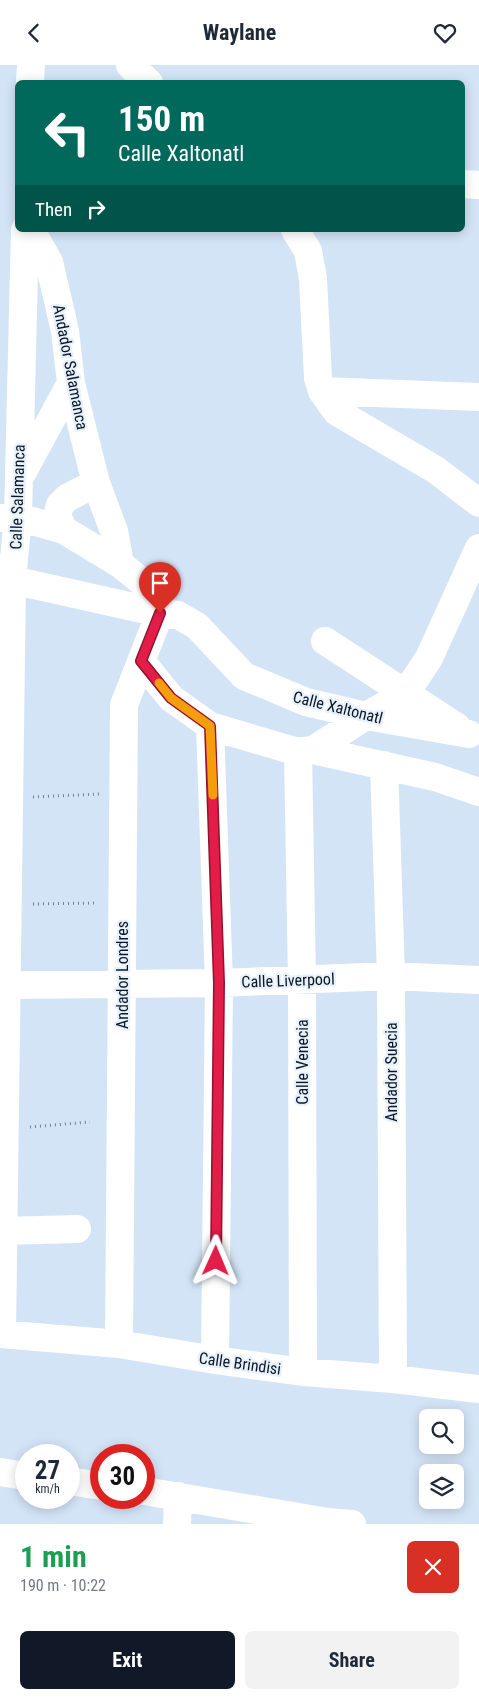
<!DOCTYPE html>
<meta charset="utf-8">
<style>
:root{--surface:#fff;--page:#f2f2f3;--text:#1f2937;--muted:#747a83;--accent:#111827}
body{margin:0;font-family:"Roboto Condensed",sans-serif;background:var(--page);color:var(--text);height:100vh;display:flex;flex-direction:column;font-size:19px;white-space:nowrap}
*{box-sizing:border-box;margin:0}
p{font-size:16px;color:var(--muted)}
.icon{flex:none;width:28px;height:28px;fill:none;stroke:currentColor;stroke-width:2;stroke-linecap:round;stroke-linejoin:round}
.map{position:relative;height:1459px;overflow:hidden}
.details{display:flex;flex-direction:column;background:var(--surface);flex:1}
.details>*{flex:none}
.top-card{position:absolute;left:15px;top:15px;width:450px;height:152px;border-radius:8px;box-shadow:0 2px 12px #0003;background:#00695c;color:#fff;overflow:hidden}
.buttons{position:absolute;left:419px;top:1344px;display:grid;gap:10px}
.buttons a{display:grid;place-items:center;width:45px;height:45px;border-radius:8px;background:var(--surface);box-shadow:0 2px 12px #0003;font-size:25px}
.speed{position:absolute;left:15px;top:1379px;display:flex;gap:10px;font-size:25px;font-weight:700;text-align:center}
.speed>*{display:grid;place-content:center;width:65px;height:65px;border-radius:50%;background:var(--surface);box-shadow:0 2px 12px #0003;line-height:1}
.speed small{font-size:12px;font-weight:400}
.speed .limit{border:8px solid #d22;background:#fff;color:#111}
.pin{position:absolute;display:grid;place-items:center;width:42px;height:42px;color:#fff;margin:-51px -21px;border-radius:50% 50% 50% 0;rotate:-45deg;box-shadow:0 0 5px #0007}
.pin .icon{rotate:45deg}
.me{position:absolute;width:55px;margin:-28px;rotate:1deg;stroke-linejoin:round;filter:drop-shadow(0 0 4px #0008)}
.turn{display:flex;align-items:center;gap:18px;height:105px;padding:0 20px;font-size:22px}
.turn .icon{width:65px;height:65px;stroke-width:2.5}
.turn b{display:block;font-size:35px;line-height:42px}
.then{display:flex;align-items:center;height:48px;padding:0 20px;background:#0003;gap:10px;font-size:19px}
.round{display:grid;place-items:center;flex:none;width:52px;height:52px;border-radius:8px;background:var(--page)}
.overview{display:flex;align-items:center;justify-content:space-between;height:85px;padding:0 20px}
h1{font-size:30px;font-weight:700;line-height:38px;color:#1e9e55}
.primary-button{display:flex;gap:10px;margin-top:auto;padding:10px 20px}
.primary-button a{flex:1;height:58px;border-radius:8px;background:var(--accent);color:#fff;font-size:20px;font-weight:700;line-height:58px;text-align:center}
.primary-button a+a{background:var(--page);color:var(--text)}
header{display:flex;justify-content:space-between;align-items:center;height:65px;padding:0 20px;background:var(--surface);font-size:22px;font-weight:700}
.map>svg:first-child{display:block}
</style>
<header><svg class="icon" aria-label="back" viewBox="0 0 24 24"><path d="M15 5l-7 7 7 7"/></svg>Waylane<svg class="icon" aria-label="heart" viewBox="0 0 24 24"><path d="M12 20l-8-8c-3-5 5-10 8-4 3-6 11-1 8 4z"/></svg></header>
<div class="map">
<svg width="479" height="1459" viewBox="0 0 479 1459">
<rect width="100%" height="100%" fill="#d4e4f7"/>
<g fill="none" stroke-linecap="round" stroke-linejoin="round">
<path stroke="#728293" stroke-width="3" stroke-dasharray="1 4" stroke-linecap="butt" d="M 33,732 L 99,729
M 33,839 L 97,838
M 30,1062 L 90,1057"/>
<path stroke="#fff" stroke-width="28" d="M 130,0 L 149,18
M 30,18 L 31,0
M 462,119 L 479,120
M 31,165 L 49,197 L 65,266 L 71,318 L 96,418 L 114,466 L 120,499
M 295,165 L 308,186 L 313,214 L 318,313 L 322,326 L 337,347 L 436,405 L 479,438
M 322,326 L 479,332
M 21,410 L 71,318
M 1,453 L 18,452 L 64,465 L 120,499 L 152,525 L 160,548 L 178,550 L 197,561 L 244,611 L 306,637 L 366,651 L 469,669
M 64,465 L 57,451 L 60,440 L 67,433 L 96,418
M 1,503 L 12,515 L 160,548 L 124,640 L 119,1279
M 325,576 L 457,662
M 141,596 L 171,633 L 210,661 L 298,687 L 313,685 L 435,712 L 479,727
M 210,661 L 219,918 L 215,1295
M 313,685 L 366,651 L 405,629 L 429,593 L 479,483
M 298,687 L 302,916 L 303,1307
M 384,700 L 391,911 L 393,1314
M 7,920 L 219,918 L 391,911 L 479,915
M 3,1166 L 77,1164
M 0,1269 L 119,1279 L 215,1295 L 303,1307 L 393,1314 L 479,1324
M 2,1269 L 12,515 L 18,452 L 25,165
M 0,1407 L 26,1411
M 69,1416 L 101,1421
M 144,1426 L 328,1457 L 352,1459
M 177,1459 L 178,1431"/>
</g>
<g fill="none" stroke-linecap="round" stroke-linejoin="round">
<defs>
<path id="route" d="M 160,548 L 141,596 L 171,633 L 210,661 L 219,918 L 216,1196"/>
</defs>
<use href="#route" stroke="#92132f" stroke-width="12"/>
<use href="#route" stroke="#e11d48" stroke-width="9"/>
<path stroke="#f59e0b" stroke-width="9" d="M 159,618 L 171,633 L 210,661 L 213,730"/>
</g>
<g text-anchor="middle" stroke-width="4.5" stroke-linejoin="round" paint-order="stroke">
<g font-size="16" fill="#081727" stroke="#e8f1fa">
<text transform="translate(71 302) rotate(79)" y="6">Andador Salamanca</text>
<text transform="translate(17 432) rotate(-88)" y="6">Calle Salamanca</text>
<text transform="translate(338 642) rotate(14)" y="6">Calle Xaltonatl</text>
<text transform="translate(122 910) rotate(-90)" y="6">Andador Londres</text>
<text transform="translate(288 915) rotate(-2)" y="6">Calle Liverpool</text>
<text transform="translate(302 997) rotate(-90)" y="6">Calle Venecia</text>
<text transform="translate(391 1007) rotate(-90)" y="6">Andador Suecia</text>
<text transform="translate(240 1298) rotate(8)" y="6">Calle Brindisi</text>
</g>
</g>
</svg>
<div class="buttons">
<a><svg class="icon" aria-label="search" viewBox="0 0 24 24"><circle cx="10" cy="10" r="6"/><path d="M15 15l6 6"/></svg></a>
<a><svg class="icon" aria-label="layers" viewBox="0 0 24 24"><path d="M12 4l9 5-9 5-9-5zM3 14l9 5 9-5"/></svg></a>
</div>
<div class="speed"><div>27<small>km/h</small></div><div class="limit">30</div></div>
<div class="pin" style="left:160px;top:548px;background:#d93025"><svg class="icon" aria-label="arrive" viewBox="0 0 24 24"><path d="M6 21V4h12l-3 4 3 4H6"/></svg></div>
<svg class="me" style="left:216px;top:1196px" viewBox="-20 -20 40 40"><path d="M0-17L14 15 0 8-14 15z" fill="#e11d48" stroke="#fff" stroke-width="4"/></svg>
<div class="top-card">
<div class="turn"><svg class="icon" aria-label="left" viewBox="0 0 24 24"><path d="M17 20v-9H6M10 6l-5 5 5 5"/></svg><div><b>150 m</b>Calle Xaltonatl</div></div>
<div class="then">Then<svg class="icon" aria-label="right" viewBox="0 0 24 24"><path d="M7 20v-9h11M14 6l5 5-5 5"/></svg></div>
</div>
</div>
<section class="details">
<div class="overview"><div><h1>1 min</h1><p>190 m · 10:22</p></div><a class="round" style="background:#d93025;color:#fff"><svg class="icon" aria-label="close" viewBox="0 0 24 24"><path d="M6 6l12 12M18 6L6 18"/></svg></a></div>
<div class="primary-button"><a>Exit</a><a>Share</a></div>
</section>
